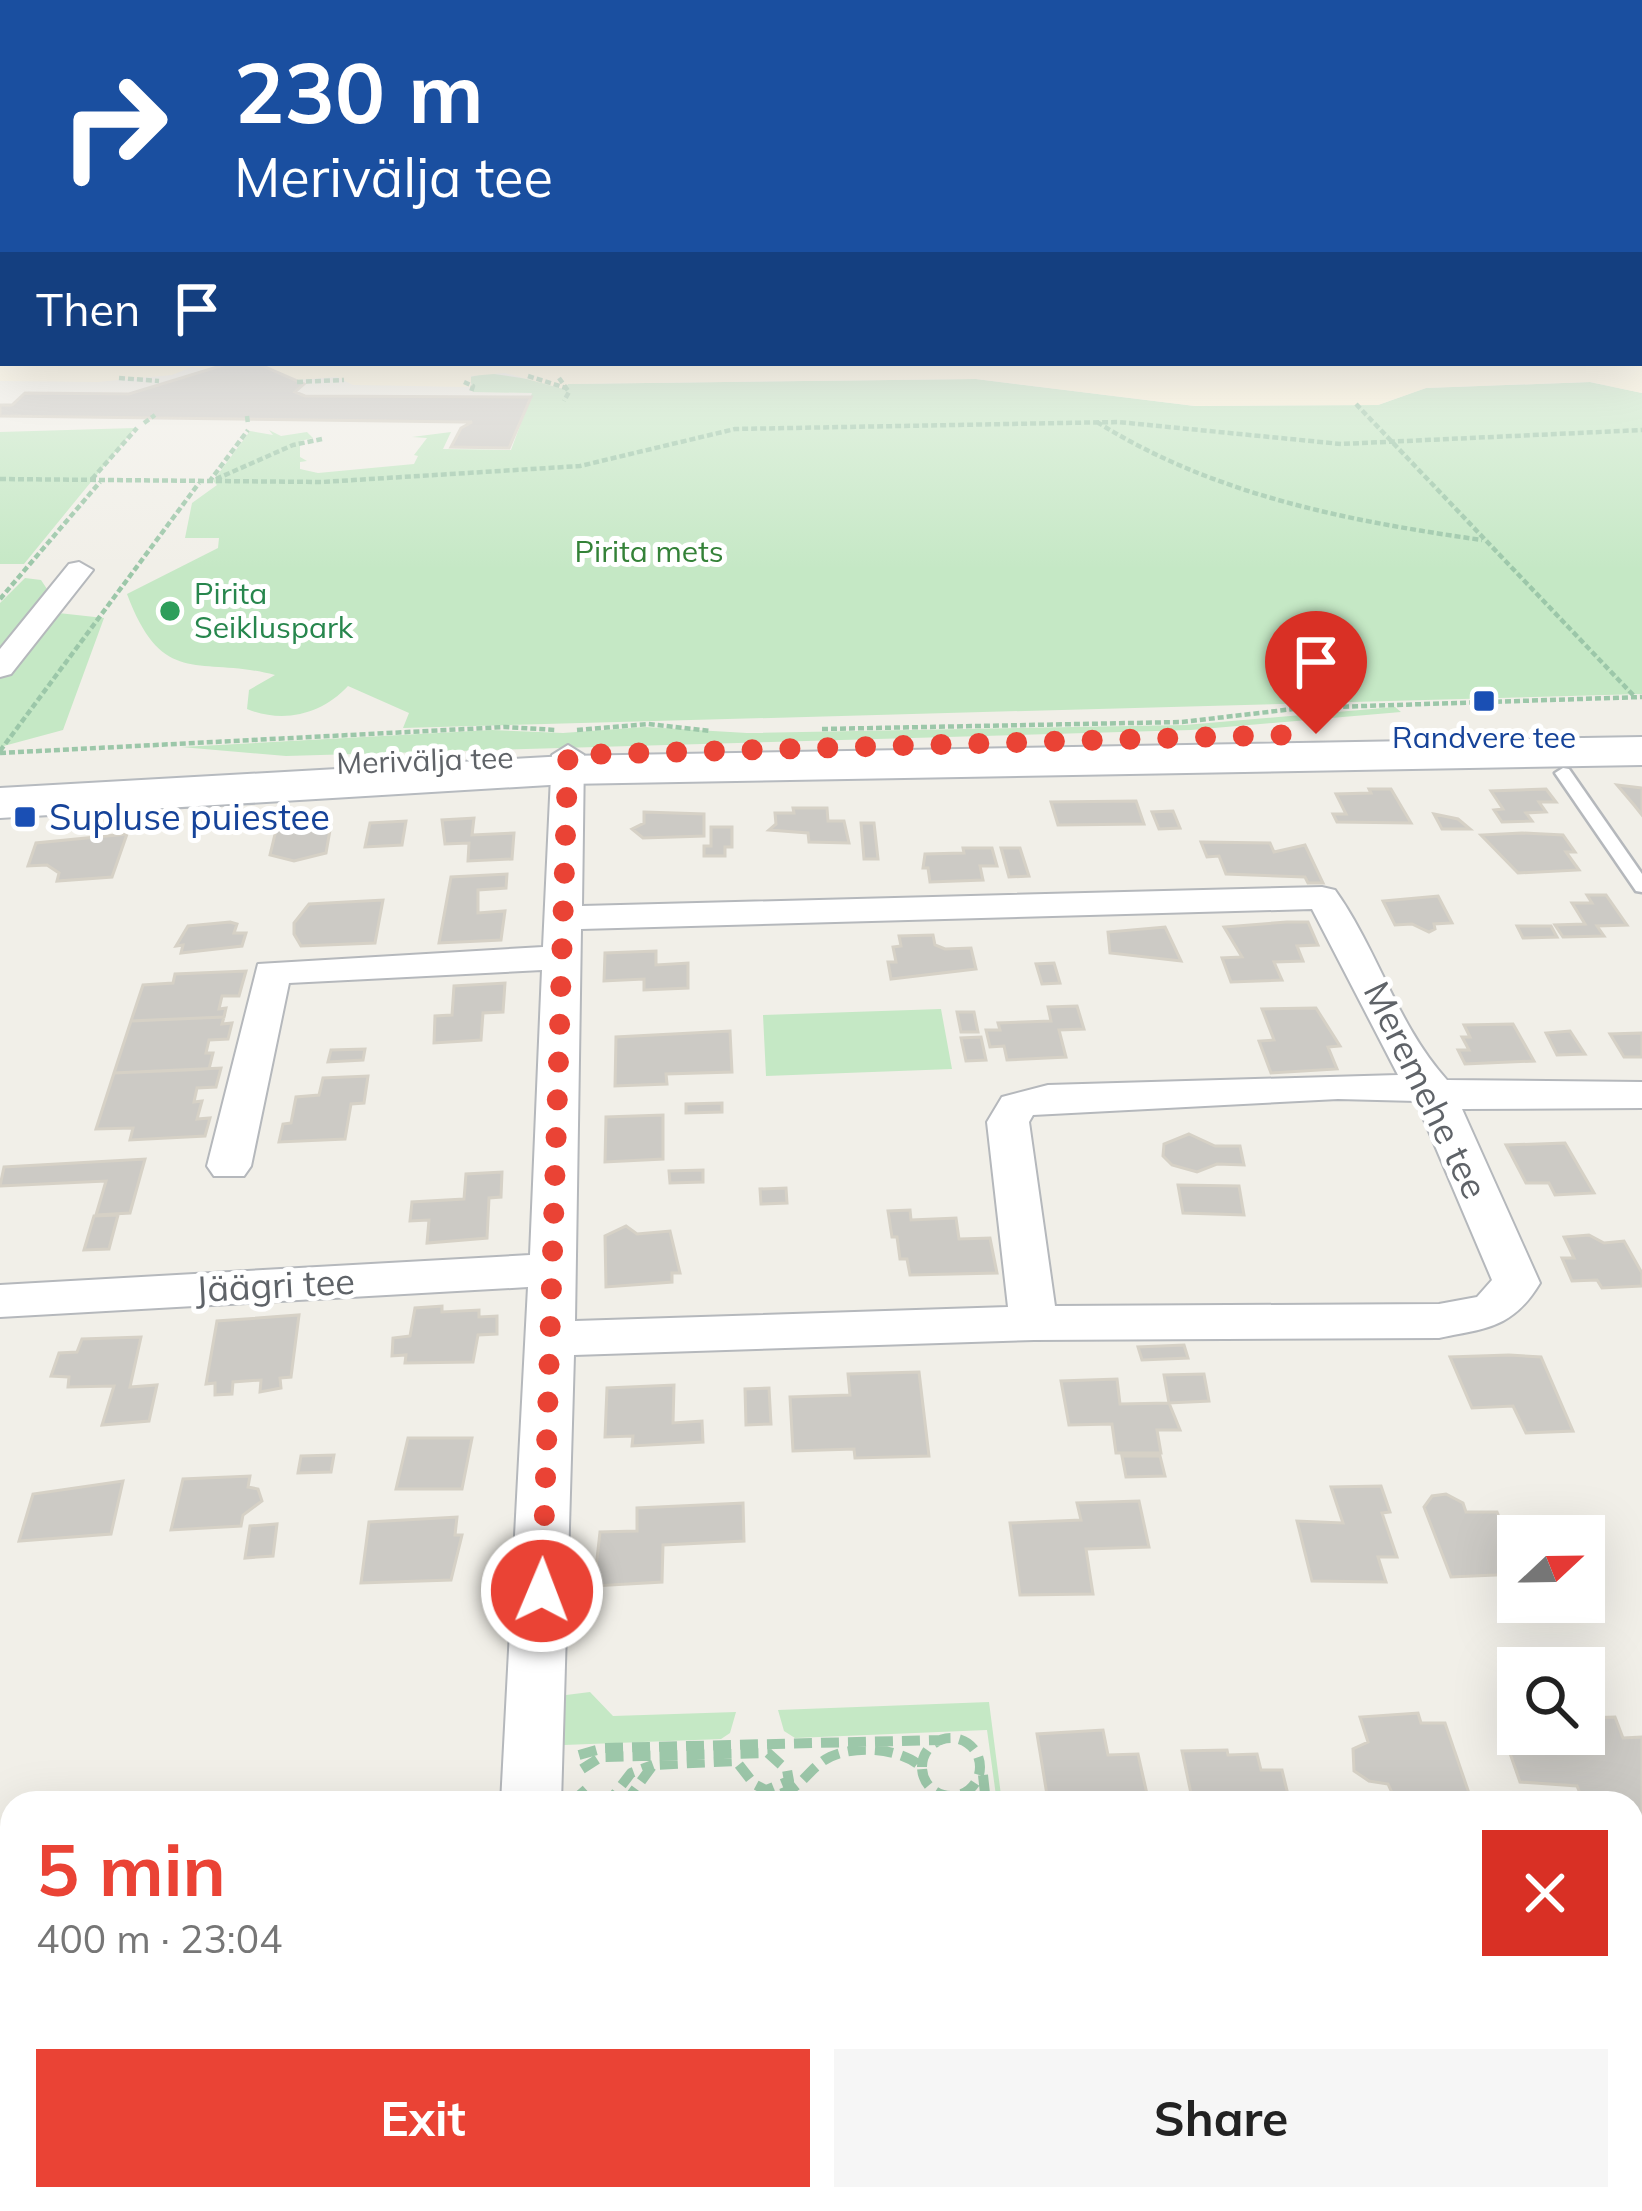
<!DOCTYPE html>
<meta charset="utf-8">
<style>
:root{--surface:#fff;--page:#f6f6f6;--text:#222;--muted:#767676;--accent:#ea4335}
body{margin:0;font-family:Mulish,sans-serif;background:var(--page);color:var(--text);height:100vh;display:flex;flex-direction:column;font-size:45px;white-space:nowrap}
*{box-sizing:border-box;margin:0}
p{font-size:39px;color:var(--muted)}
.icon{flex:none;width:66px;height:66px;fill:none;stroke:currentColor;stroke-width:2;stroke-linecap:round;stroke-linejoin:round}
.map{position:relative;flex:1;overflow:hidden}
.sheet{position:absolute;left:0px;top:1791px;width:1644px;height:420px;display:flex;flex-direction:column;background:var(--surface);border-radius:36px 36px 0 0;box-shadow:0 12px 48px #0002}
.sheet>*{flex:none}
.guide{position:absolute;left:0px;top:0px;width:1644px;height:366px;box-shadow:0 12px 48px #0002;background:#1a4fa0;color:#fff;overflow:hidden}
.needle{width:78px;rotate:68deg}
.buttons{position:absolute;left:1497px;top:1515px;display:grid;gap:24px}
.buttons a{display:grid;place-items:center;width:108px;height:108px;border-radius:0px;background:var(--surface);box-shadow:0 12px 48px #0002;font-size:60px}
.pin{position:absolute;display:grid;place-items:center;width:102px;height:102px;color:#fff;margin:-123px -51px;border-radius:50% 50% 50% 0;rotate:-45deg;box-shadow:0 0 12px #0007}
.pin .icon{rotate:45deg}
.me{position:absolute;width:132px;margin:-66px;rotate:1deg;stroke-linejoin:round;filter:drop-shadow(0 0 9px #0008)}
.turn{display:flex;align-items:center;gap:42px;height:252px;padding:0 36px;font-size:54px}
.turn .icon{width:156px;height:156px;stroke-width:2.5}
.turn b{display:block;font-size:84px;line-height:102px}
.then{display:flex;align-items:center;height:114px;padding:0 36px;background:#0003;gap:24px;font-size:45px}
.round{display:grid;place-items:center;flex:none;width:126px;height:126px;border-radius:0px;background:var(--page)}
.headline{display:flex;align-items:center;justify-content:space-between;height:204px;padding:0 36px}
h1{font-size:72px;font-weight:700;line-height:90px;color:var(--accent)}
.cta{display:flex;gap:24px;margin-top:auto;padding:24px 36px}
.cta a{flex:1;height:138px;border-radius:0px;background:var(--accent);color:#fff;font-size:48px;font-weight:700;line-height:138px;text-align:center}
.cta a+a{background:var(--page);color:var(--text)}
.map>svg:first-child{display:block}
</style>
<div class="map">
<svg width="1642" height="2211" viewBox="0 0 1642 2211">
<rect width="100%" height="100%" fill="#f1efe8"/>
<path fill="#c5e8c5" d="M 487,373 L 528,379 L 551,374 L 563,389 L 568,384 L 976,379 L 1195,406 L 1378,405 L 1426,388 L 1590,382 L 1642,393 L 1642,694 L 403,728 L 409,713 L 348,686 C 322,714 284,724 247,709 L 249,690 L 275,675 C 199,655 163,690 127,594 L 218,548 L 219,538 L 185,538 L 192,503 L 217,485 L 213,481 L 250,431 L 273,435 L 269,430 L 281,436 L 307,432 L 313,438 L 300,441 L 300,457 L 307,461 L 300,462 L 300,469 L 318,473 L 414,464 L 418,456 L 414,455 L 427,438 L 412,437 L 451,432 L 443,449 L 511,450 L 532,393 L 473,392 L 470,377 Z
M 135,428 L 24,564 L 0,564 L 0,432 Z
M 25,578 L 41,580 L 47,589 L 31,610 L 104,618 L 63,730 L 0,747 L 0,603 Z
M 1395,707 L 1401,712 L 1191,730 L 286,756 L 181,747 L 492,730 L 563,733 L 645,727 L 747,733 L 1185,725 Z
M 941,1009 L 952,1069 L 766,1076 L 763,1015 Z
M 590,1692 L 613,1716 L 736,1712 L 730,1733 L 721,1739 L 564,1745 L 561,1803 L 544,1803 L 554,1714 L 566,1695 Z
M 989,1702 L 1002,1803 L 997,1803 L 987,1730 L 795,1738 L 784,1731 L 778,1710 Z
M 545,2199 L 1253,2199 L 1254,2201 L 1157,2211 L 558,2211 Z"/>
<path fill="#fbf3d9" d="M 0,333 L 3,363 L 1641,363 L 1642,356 L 1642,393 L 1590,382 L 1426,388 L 1378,405 L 1195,406 L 976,379 L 568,384 L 563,389 L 505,373 L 471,376 L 471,387 L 353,385 L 337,377 L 284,381 L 192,367 L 172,375 L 98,382 L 0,381 Z"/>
<path fill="#cccac5" stroke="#d6d1c6" stroke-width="3" d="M 230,363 L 256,363 L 304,384 L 295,392 L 305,396 L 531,397 L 509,448 L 451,447 L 461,428 L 472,422 L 464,422 L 0,416 L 0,405 L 12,405 L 25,393 L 129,394 Z
M 1617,785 L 1642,788 L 1642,815 L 1634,805 Z
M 1369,789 L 1391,789 L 1411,823 L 1337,822 L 1333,814 L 1346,814 L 1336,794 L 1371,793 Z
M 1546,789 L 1556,802 L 1539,802 L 1546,812 L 1526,813 L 1532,821 L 1502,822 L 1494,810 L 1503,809 L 1491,791 Z
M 1136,801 L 1144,824 L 1058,825 L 1051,802 Z
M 793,808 L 827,808 L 828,821 L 844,821 L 849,843 L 809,842 L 808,833 L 769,830 L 776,824 L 775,813 L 794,813 Z
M 1173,811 L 1180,828 L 1159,829 L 1152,812 Z
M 644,812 L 704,814 L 704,836 L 643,838 L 632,829 L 644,823 Z
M 1434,814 L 1458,819 L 1470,829 L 1442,829 Z
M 474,818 L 472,835 L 514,833 L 512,859 L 468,861 L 469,843 L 445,844 L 442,820 Z
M 406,821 L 402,845 L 365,847 L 370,823 Z
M 861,823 L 874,823 L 878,859 L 864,859 Z
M 315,824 L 314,831 L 330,830 L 326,853 L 294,861 L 270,855 L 277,826 Z
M 711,827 L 732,827 L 732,847 L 725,847 L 725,856 L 704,856 L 704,846 L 711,846 Z
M 1522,833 L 1563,835 L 1575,852 L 1566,852 L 1579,870 L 1518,873 L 1481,835 Z
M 127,834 L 112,877 L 57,881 L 59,873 L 47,865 L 28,866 L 36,843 Z
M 1201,842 L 1270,843 L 1274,852 L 1305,845 L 1323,883 L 1308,883 L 1305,877 L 1226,874 L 1219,856 L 1207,857 Z
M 963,848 L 992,848 L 997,866 L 980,866 L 983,880 L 930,882 L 928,868 L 923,868 L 925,854 L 964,853 Z
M 1001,848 L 1020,848 L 1029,876 L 1009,877 Z
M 507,874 L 506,888 L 478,890 L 478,913 L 505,911 L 501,940 L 439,943 L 451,877 Z
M 1587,895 L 1606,895 L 1627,925 L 1597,926 L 1604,936 L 1563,937 L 1555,925 L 1585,924 L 1572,903 L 1592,903 Z
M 1438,896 L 1452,923 L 1434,924 L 1435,929 L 1429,932 L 1412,924 L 1395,925 L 1383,901 Z
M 383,900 L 375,943 L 301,946 L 294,934 L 294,923 L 309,904 Z
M 230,922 L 237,924 L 234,933 L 246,933 L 242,946 L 181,953 L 183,945 L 176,946 L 188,926 Z
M 1287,922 L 1308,922 L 1318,945 L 1297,946 L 1303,961 L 1274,962 L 1282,980 L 1231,982 L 1222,958 L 1242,957 L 1224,927 Z
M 1517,926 L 1551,926 L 1557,937 L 1523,938 Z
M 1165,927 L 1181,961 L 1110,953 L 1108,932 Z
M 933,935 L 935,945 L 945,949 L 971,948 L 976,969 L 891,979 L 888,962 L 896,962 L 893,947 L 901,946 L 899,936 Z
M 656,951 L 656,965 L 688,963 L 688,988 L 644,990 L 644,979 L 604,981 L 605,953 Z
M 1054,963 L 1060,983 L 1042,984 L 1036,964 Z
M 246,971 L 239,996 L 222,996 L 219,1009 L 226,1008 L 224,1017 L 131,1021 L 143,985 L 173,983 L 175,974 Z
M 505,983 L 503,1012 L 483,1013 L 481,1040 L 434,1043 L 435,1016 L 452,1015 L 454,986 Z
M 1077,1006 L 1084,1029 L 1059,1030 L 1066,1057 L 1007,1060 L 1004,1046 L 990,1047 L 986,1030 L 1000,1030 L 998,1023 L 1051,1021 L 1048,1007 Z
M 1316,1008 L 1340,1046 L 1328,1047 L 1337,1069 L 1271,1073 L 1259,1041 L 1274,1040 L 1262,1009 Z
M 957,1012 L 974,1012 L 978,1032 L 961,1032 Z
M 224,1017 L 222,1024 L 232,1023 L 228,1039 L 209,1040 L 206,1053 L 213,1053 L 209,1069 L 114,1073 L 131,1021 Z
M 1513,1024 L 1534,1061 L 1465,1064 L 1458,1050 L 1469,1050 L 1462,1037 L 1470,1037 L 1464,1025 Z
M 730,1031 L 732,1072 L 666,1074 L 667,1084 L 615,1086 L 616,1037 Z
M 1570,1031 L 1585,1054 L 1557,1055 L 1546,1033 Z
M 1642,1033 L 1642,1057 L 1624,1057 L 1610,1034 Z
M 981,1037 L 986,1060 L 966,1061 L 961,1038 Z
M 365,1049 L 363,1060 L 328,1062 L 331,1050 Z
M 221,1068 L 216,1087 L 197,1088 L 194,1102 L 202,1101 L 197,1119 L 210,1118 L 205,1136 L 130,1140 L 133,1128 L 96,1129 L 114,1073 Z
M 368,1076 L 364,1103 L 351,1104 L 345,1139 L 279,1142 L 283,1124 L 291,1123 L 296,1097 L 319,1095 L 323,1078 Z
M 722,1103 L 722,1112 L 686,1113 L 686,1104 Z
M 663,1115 L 663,1159 L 605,1162 L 606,1117 Z
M 1189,1134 L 1215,1146 L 1240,1146 L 1244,1165 L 1217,1164 L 1197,1172 L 1172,1165 L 1163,1156 L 1164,1144 Z
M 1565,1143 L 1594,1193 L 1555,1195 L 1549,1183 L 1526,1183 L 1506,1145 Z
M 145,1159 L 130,1213 L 96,1215 L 106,1181 L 0,1186 L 4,1167 Z
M 703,1170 L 703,1182 L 670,1183 L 669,1171 Z
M 502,1172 L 501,1197 L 489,1198 L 487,1238 L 427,1243 L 429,1220 L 410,1221 L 412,1202 L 464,1199 L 466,1174 Z
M 1178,1185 L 1239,1186 L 1244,1215 L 1183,1213 Z
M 786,1188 L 787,1203 L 761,1204 L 760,1189 Z
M 910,1210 L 911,1220 L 956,1218 L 959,1239 L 990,1238 L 997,1273 L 910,1275 L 907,1259 L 900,1259 L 897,1237 L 892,1237 L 888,1211 Z
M 118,1215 L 109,1249 L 84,1250 L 94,1216 Z
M 626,1226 L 637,1234 L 670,1231 L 680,1273 L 672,1273 L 672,1282 L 606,1287 L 605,1236 Z
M 1589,1235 L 1604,1243 L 1624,1241 L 1642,1273 L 1642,1286 L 1602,1288 L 1597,1280 L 1572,1281 L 1562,1258 L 1574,1258 L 1564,1237 Z
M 442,1306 L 442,1312 L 479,1310 L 479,1317 L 497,1316 L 497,1334 L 478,1335 L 473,1362 L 405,1363 L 406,1355 L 392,1356 L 393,1338 L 410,1336 L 415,1308 Z
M 299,1315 L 291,1377 L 280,1378 L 281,1388 L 260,1392 L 261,1380 L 233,1382 L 232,1394 L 215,1395 L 215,1383 L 206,1384 L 217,1321 Z
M 141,1337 L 130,1387 L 157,1385 L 149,1421 L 102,1425 L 114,1386 L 68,1387 L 69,1377 L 51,1376 L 59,1353 L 77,1352 L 82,1339 Z
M 1184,1345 L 1188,1358 L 1142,1360 L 1138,1347 Z
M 1509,1355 L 1541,1357 L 1573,1431 L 1526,1433 L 1513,1406 L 1472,1408 L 1450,1357 Z
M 919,1372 L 929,1456 L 855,1458 L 854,1449 L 793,1451 L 790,1397 L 850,1395 L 848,1374 Z
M 1204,1374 L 1209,1401 L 1169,1403 L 1164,1375 Z
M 1117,1379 L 1120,1404 L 1169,1403 L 1180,1430 L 1157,1430 L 1161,1453 L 1116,1453 L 1112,1424 L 1069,1425 L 1061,1381 Z
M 674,1385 L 673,1423 L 702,1421 L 703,1442 L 632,1446 L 633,1436 L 605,1437 L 607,1388 Z
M 769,1388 L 771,1424 L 746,1425 L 745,1389 Z
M 408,1438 L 472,1438 L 462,1489 L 396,1489 Z
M 334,1455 L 331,1472 L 298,1473 L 301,1456 Z
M 1122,1456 L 1160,1456 L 1165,1476 L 1126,1477 Z
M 250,1476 L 248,1487 L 258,1489 L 262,1501 L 243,1515 L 241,1526 L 171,1530 L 183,1479 Z
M 123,1481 L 111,1534 L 19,1541 L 33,1494 Z
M 1381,1486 L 1390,1512 L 1382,1513 L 1397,1557 L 1378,1557 L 1386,1582 L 1312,1581 L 1297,1521 L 1343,1523 L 1331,1487 Z
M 1446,1494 L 1463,1503 L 1466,1512 L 1497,1512 L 1512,1549 L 1518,1549 L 1518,1574 L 1451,1577 L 1424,1507 L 1432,1496 Z
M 1139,1501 L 1149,1547 L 1086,1549 L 1093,1594 L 1020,1595 L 1010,1523 L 1081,1520 L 1077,1503 Z
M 743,1503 L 744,1541 L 663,1545 L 662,1582 L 594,1586 L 600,1532 L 637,1531 L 637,1508 Z
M 457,1517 L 455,1535 L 462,1535 L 451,1580 L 361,1583 L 369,1522 Z
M 277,1524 L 273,1556 L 245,1558 L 250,1526 Z
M 1418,1713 L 1421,1723 L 1445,1723 L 1472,1802 L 1492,1803 L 1413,1801 L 1412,1796 L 1394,1797 L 1388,1784 L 1369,1781 L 1354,1771 L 1353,1749 L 1368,1742 L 1360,1717 Z
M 1615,1717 L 1623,1738 L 1642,1737 L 1642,1820 L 1632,1814 L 1632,1803 L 1584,1803 L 1577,1786 L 1520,1782 L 1507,1745 L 1527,1744 L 1523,1734 L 1584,1734 L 1584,1718 Z
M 1103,1730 L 1108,1755 L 1138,1754 L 1149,1803 L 1048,1801 L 1037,1734 Z
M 1227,1750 L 1228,1755 L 1257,1754 L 1261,1770 L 1282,1770 L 1290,1803 L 1193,1803 L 1182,1751 Z
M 1642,2005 L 1642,2080 L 1637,2081 L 1632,2006 Z
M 12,2150 L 12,2199 L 35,2199 L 32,2211 L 0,2211 L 0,2151 Z"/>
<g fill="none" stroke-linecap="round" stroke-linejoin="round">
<defs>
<path id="service" d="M 1563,768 L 1569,769 L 1642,874 L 1642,892 L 1636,891 L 1555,773 Z"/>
<path id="minor" d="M 79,562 L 93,570 L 11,674 L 0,677 L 0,649 L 69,564 Z
M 568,745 L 584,755 L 582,906 L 1322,887 L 1335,890 C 1378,950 1397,1025 1447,1080 L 1642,1082 L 1642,1108 L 1462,1109 L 1540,1283 C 1513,1328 1487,1328 1439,1338 L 1034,1340 L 574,1355 L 561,1803 L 501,1803 L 528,1287 L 0,1317 L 0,1285 L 530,1255 L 542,970 L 289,983 L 251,1166 L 244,1176 L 214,1176 L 207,1166 L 258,964 L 543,947 L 552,755 ZM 1312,909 L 1398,1075 L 1048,1085 L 1002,1097 L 987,1122 L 1008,1307 L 575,1321 L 581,929 ZM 1338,1099 L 1416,1101 L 1492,1280 L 1477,1297 L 1439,1304 L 1055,1306 L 1029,1122 L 1033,1115 Z
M 1642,2172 L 1642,2211 L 1548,2211 L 1553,2199 L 1632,2199 L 1632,2173 Z
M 466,2199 L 539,2199 L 544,2211 L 471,2211 Z"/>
<path id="secondary" d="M 1642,737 L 1642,765 L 566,784 L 0,818 L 0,788 L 566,756 Z"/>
</defs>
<use href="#service" stroke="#b5b8bc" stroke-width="5"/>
<use href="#minor" stroke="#b5b8bc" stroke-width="4"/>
<use href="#secondary" stroke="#b6babf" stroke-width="4"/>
<path stroke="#9cc7a9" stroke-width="4.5" stroke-dasharray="6 3" stroke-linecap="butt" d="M 528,376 L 566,388
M 119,378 L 159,381
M 559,378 L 569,392 L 564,401
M 297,382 L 344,380
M 464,382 L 473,386 L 471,392
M 1356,404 L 1634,696
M 247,416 L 248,424
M 1097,422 C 1213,495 1348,521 1482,540
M 144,423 L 155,415
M 0,479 L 322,482 L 580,466 L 735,429 L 1118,422 L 1341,444 L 1642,430
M 92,479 L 137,428
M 216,479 L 293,445 L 322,439
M 209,482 L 248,430
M 0,599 L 100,482
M 822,729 L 1182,722 L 1302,708 L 1642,697
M 577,730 L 648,724 L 711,731
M 0,751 L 199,483
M 0,753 L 505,727 L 556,730"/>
<path stroke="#9cc7a9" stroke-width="10" stroke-dasharray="18 9" stroke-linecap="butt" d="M922 1767a29 29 0 1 1 58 0a29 29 0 1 1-58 0Z
M 579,1755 L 604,1748 L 942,1740
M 582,1769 L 601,1757 L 768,1753 L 787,1770 L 789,1781 L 764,1791
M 983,1775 L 986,1803
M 579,1789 L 588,1799 L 611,1799 L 631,1773 L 653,1765
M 625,1803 L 653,1765 L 736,1761 L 754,1784 L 775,1795 C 799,1791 805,1774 823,1761 C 847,1744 897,1747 919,1765"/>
<use href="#service" fill="#fff" fill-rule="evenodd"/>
<use href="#minor" fill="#fff" fill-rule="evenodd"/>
<use href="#secondary" fill="#fff" fill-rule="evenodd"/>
</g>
<linearGradient id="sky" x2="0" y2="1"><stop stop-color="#8fc3f1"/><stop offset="0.46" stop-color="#f9f8f5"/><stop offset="1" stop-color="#f9f8f5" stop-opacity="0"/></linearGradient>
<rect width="1642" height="570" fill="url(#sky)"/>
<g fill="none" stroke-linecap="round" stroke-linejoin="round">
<path stroke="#ea4335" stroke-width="21" stroke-dasharray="0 37.8" d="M 542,1591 L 568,755 L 1316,734"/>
</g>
<circle fill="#2e9e5b" stroke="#fff" stroke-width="4.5" cx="170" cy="611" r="12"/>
<g fill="#1a4fb4" stroke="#fff" stroke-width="4.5">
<rect x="1472" y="689" width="24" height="24" rx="6"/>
<rect x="13" y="805" width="24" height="24" rx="6"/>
</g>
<g text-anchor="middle" stroke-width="10" stroke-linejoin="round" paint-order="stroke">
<g font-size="30" fill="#348238" stroke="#fff">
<text x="649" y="562">Pirita mets</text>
</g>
<g font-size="30" fill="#27864d" stroke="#fff" text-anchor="start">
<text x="194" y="604">Pirita<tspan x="194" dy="34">Seikluspark</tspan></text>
</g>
<g font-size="30" fill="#164399" stroke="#fff">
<text x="1484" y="748">Randvere tee</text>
</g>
<g font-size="30" fill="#5f6368" stroke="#fff">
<text transform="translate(425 761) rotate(-2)" y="10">Merivälja tee</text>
</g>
<g font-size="36" fill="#164399" stroke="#fff" text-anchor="start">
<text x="49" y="830">Supluse puiestee</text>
</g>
<g font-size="36" fill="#5f6368" stroke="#fff">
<text transform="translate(1426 1090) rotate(64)" y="13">Meremehe tee</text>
<text transform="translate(275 1285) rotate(-3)" y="13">Jäägri tee</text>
</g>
</g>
</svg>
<div class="buttons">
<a><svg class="needle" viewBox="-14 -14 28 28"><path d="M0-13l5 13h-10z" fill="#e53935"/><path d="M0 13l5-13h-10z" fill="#767676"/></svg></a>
<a><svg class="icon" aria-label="search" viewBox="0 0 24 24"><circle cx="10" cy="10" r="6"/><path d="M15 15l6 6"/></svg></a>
</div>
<div class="pin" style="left:1316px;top:734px;background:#d93025"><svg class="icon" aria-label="arrive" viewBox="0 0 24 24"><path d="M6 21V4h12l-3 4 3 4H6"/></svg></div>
<svg class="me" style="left:542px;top:1591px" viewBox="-20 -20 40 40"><circle r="17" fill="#ea4335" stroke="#fff" stroke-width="3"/><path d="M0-11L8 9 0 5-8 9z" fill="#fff"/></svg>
<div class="guide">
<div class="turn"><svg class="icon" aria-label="right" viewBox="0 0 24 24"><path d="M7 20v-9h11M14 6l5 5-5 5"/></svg><div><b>230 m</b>Merivälja tee</div></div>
<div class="then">Then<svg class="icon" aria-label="arrive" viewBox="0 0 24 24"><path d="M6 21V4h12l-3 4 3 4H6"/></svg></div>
</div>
<section class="sheet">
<div class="headline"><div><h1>5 min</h1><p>400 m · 23:04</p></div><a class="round" style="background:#d93025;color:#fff"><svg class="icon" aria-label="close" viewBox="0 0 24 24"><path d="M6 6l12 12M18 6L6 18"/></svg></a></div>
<div class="cta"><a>Exit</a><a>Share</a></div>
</section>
</div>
